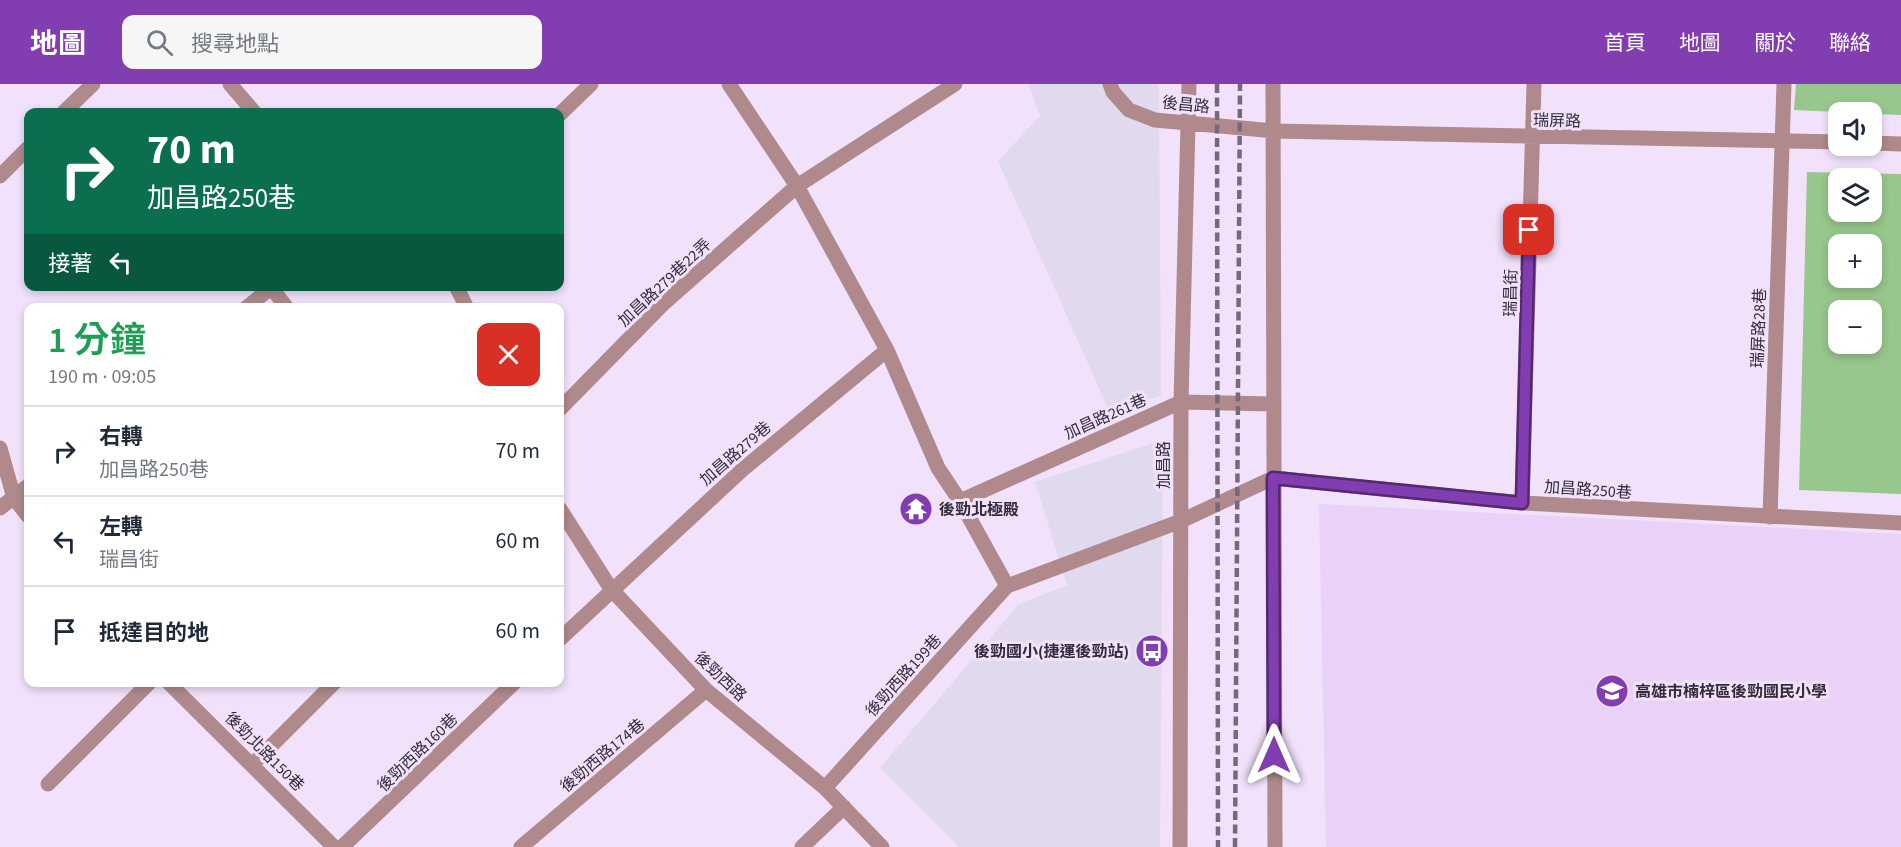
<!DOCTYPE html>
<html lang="zh-TW">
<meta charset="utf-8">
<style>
:root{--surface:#fff;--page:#f6f6f7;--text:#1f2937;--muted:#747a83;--line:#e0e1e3;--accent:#823eb1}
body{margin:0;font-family:"Source Sans 3","Noto Sans TC",sans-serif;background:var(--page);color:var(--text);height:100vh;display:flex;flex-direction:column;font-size:22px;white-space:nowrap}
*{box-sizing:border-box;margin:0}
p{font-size:20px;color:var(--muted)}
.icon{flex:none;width:33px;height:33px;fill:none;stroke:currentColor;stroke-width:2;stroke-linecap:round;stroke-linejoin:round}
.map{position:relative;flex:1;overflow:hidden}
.panel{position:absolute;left:24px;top:219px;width:540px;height:384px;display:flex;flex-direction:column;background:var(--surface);border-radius:12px;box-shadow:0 3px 9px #0003}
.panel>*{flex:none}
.hud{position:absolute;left:24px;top:24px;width:540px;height:183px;border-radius:12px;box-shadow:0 3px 9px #0003;background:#0b6e4f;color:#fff;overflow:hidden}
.controls{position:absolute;left:1828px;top:18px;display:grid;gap:12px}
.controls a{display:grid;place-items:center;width:54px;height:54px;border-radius:12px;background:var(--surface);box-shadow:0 3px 9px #0003;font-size:30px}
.pin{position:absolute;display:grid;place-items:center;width:51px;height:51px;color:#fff;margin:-26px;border-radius:12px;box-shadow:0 3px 9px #0006}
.me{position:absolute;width:66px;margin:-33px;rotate:0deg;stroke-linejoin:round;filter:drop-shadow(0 0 4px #0008)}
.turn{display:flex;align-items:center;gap:21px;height:126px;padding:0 24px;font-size:27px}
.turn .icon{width:78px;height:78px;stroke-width:2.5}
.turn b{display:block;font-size:42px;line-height:51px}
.then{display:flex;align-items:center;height:57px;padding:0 24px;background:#0003;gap:12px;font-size:22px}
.round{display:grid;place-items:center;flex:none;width:63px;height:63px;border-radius:12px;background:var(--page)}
.summary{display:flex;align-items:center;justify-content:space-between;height:102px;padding:0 24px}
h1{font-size:36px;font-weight:600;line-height:45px;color:#1e9e55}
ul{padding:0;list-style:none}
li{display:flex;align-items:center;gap:18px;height:90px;padding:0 24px;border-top:2px solid var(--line)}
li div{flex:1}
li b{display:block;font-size:22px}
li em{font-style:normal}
header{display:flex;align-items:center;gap:36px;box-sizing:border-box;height:84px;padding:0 30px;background:var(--accent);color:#fff}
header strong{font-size:28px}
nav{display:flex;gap:33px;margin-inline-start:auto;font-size:21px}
.search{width:420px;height:54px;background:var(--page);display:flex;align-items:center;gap:15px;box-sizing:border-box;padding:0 21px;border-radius:12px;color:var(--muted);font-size:22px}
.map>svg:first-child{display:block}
</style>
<header>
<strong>地圖</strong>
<div class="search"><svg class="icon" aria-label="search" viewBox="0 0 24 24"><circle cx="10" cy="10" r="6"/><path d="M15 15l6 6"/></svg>搜尋地點</div>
<nav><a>首頁</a><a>地圖</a><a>關於</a><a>聯絡</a></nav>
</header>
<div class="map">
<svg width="1901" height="763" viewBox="0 0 1901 763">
<rect width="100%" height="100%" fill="#f1e1fb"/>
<path fill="#e1daef" d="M 1028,0 L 1159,0 L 1161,312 L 1109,327 L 998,77 L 1040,32 Z
M 1163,356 L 1160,763 L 959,763 L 880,684 L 1019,520 L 1067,501 L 1035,398 Z"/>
<path fill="#e9d1f8" d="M 1319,420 L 1901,450 L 1901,763 L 1326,763 Z"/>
<path fill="#97c78c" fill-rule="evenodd" d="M 1796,0 L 1901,0 L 1901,31 L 1794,26 Z
M 1807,88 L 1901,90 L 1901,410 L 1799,406 ZM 1839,94 L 1872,94 L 1872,128 L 1839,128 ZM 1839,160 L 1872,160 L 1872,194 L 1839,194 ZM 1839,226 L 1872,226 L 1872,260 L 1839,260 Z"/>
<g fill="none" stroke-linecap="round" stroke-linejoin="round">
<path stroke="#af898c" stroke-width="15" d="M 230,0 L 254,28
M 729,0 L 797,102 L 887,266 L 938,384 L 960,417 L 1007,502
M 1110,0 L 1113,8 L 1129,26 L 1155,36 L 1274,47 L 1839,58
M 1273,0 L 1275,763
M 64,28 L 93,0
M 560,30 L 591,0
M 1872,59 L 1901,60
M 0,92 L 28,64
M 270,202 L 287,224
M 456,202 L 467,224
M 246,224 L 273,202
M 560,325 L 664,219 L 797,102 L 955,0
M 0,364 L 14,414 L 28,432
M 960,417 L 1181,318 L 1274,320
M 1522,419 L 1534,0
M 0,424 L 28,402
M 560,425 L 611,505 L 706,606 L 825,704 L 882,763
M 1770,433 L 1784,0
M 560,555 L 742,386 L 887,266
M 168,598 L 334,763
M 253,680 L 335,598
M 48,700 L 150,598
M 825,704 L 1007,502 L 1181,437 L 1273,394 L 1522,419 L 1901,439
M 342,763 L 515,598
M 521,763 L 706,606
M 802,763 L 844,723
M 1180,763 L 1181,318 L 1189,0"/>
<path stroke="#756a7c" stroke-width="4.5" stroke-dasharray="9 4.5" stroke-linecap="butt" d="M 1217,0 L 1218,763
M 1235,763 L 1240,0"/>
</g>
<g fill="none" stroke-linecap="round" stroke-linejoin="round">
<defs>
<path id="route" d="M 1274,671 L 1273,394 L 1522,419 L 1529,146"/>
</defs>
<use href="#route" stroke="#542873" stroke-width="15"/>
<use href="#route" stroke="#823eb1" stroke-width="10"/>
</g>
<defs>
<symbol id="temple-disc" viewBox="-11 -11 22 22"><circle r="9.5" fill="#823eb1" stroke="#f1e1fb"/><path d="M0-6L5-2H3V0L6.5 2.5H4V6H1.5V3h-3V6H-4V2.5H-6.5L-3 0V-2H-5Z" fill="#fff"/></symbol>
<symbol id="bus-disc" viewBox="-11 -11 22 22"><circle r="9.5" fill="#823eb1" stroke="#f1e1fb"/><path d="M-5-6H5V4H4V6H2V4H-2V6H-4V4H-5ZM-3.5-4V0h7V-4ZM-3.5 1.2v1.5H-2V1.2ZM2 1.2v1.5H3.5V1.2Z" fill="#fff"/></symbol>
<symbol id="school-disc" viewBox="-11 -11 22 22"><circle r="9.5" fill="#823eb1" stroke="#f1e1fb"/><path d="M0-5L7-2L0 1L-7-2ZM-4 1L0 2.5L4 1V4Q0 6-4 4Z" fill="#fff"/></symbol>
</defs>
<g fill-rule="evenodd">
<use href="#temple-disc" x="897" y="406" width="38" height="38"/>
<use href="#bus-disc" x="1133" y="548" width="38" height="38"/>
<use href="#school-disc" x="1593" y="588" width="38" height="38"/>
</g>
<g text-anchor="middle" stroke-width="6" stroke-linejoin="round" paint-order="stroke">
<g font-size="16" fill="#342c39" stroke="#f1e1fb">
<text transform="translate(1186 20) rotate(6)" y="6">後昌路</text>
<text transform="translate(1557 36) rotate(1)" y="6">瑞屏路</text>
<text transform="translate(664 198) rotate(-43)" y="6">加昌路279巷22弄</text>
<text transform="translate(1510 209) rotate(-89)" y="6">瑞昌街</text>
<text transform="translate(1758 244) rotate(-88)" y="6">瑞屏路28巷</text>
<text transform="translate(1105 332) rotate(-24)" y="6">加昌路261巷</text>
<text transform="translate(735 369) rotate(-41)" y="6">加昌路279巷</text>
<text transform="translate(1163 381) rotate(-90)" y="6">加昌路</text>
<text transform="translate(1588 405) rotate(4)" y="6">加昌路250巷</text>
<text transform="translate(903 591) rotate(-48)" y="6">後勁西路199巷</text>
<text transform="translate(721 592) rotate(43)" y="6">後勁西路</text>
<text transform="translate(265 667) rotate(45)" y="6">後勁北路150巷</text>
<text transform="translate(417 668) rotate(-44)" y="6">後勁西路160巷</text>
<text transform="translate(602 671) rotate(-40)" y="6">後勁西路174巷</text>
</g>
<g font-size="16" font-weight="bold" fill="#342c39" stroke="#f1e1fb" text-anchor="start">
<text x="939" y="431">後勁北極殿</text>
<text x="1129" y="573" text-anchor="end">後勁國小(捷運後勁站)</text>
<text x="1635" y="613">高雄市楠梓區後勁國民小學</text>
</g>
</g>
</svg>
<div class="controls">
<a><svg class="icon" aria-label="sound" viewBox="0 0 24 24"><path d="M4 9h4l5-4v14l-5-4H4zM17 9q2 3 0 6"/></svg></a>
<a><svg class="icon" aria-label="layers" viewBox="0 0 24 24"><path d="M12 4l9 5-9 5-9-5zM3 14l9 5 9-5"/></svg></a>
<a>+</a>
<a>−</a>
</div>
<div class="pin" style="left:1529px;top:146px;background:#d93025"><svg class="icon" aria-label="arrive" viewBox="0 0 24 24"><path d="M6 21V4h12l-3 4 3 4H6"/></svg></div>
<svg class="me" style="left:1274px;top:671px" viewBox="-20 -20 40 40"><path d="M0-17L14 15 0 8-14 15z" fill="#823eb1" stroke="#fff" stroke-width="4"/></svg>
<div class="hud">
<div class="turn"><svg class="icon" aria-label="right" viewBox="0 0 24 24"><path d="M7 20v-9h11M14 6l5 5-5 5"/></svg><div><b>70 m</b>加昌路250巷</div></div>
<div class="then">接著<svg class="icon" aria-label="left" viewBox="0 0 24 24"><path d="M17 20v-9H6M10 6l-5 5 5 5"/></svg></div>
</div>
<section class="panel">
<div class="summary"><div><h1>1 分鐘</h1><p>190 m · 09:05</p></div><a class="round" style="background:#d93025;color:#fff"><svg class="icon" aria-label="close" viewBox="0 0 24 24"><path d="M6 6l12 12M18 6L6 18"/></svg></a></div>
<ul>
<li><svg class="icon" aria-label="right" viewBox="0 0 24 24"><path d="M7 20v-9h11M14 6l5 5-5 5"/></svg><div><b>右轉</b><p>加昌路250巷</p></div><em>70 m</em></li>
<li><svg class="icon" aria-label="left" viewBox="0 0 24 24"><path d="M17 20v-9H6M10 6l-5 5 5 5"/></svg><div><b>左轉</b><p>瑞昌街</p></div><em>60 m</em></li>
<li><svg class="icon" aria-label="arrive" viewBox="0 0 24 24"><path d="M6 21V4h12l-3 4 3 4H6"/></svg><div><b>抵達目的地</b></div><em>60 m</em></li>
</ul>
</section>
</div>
